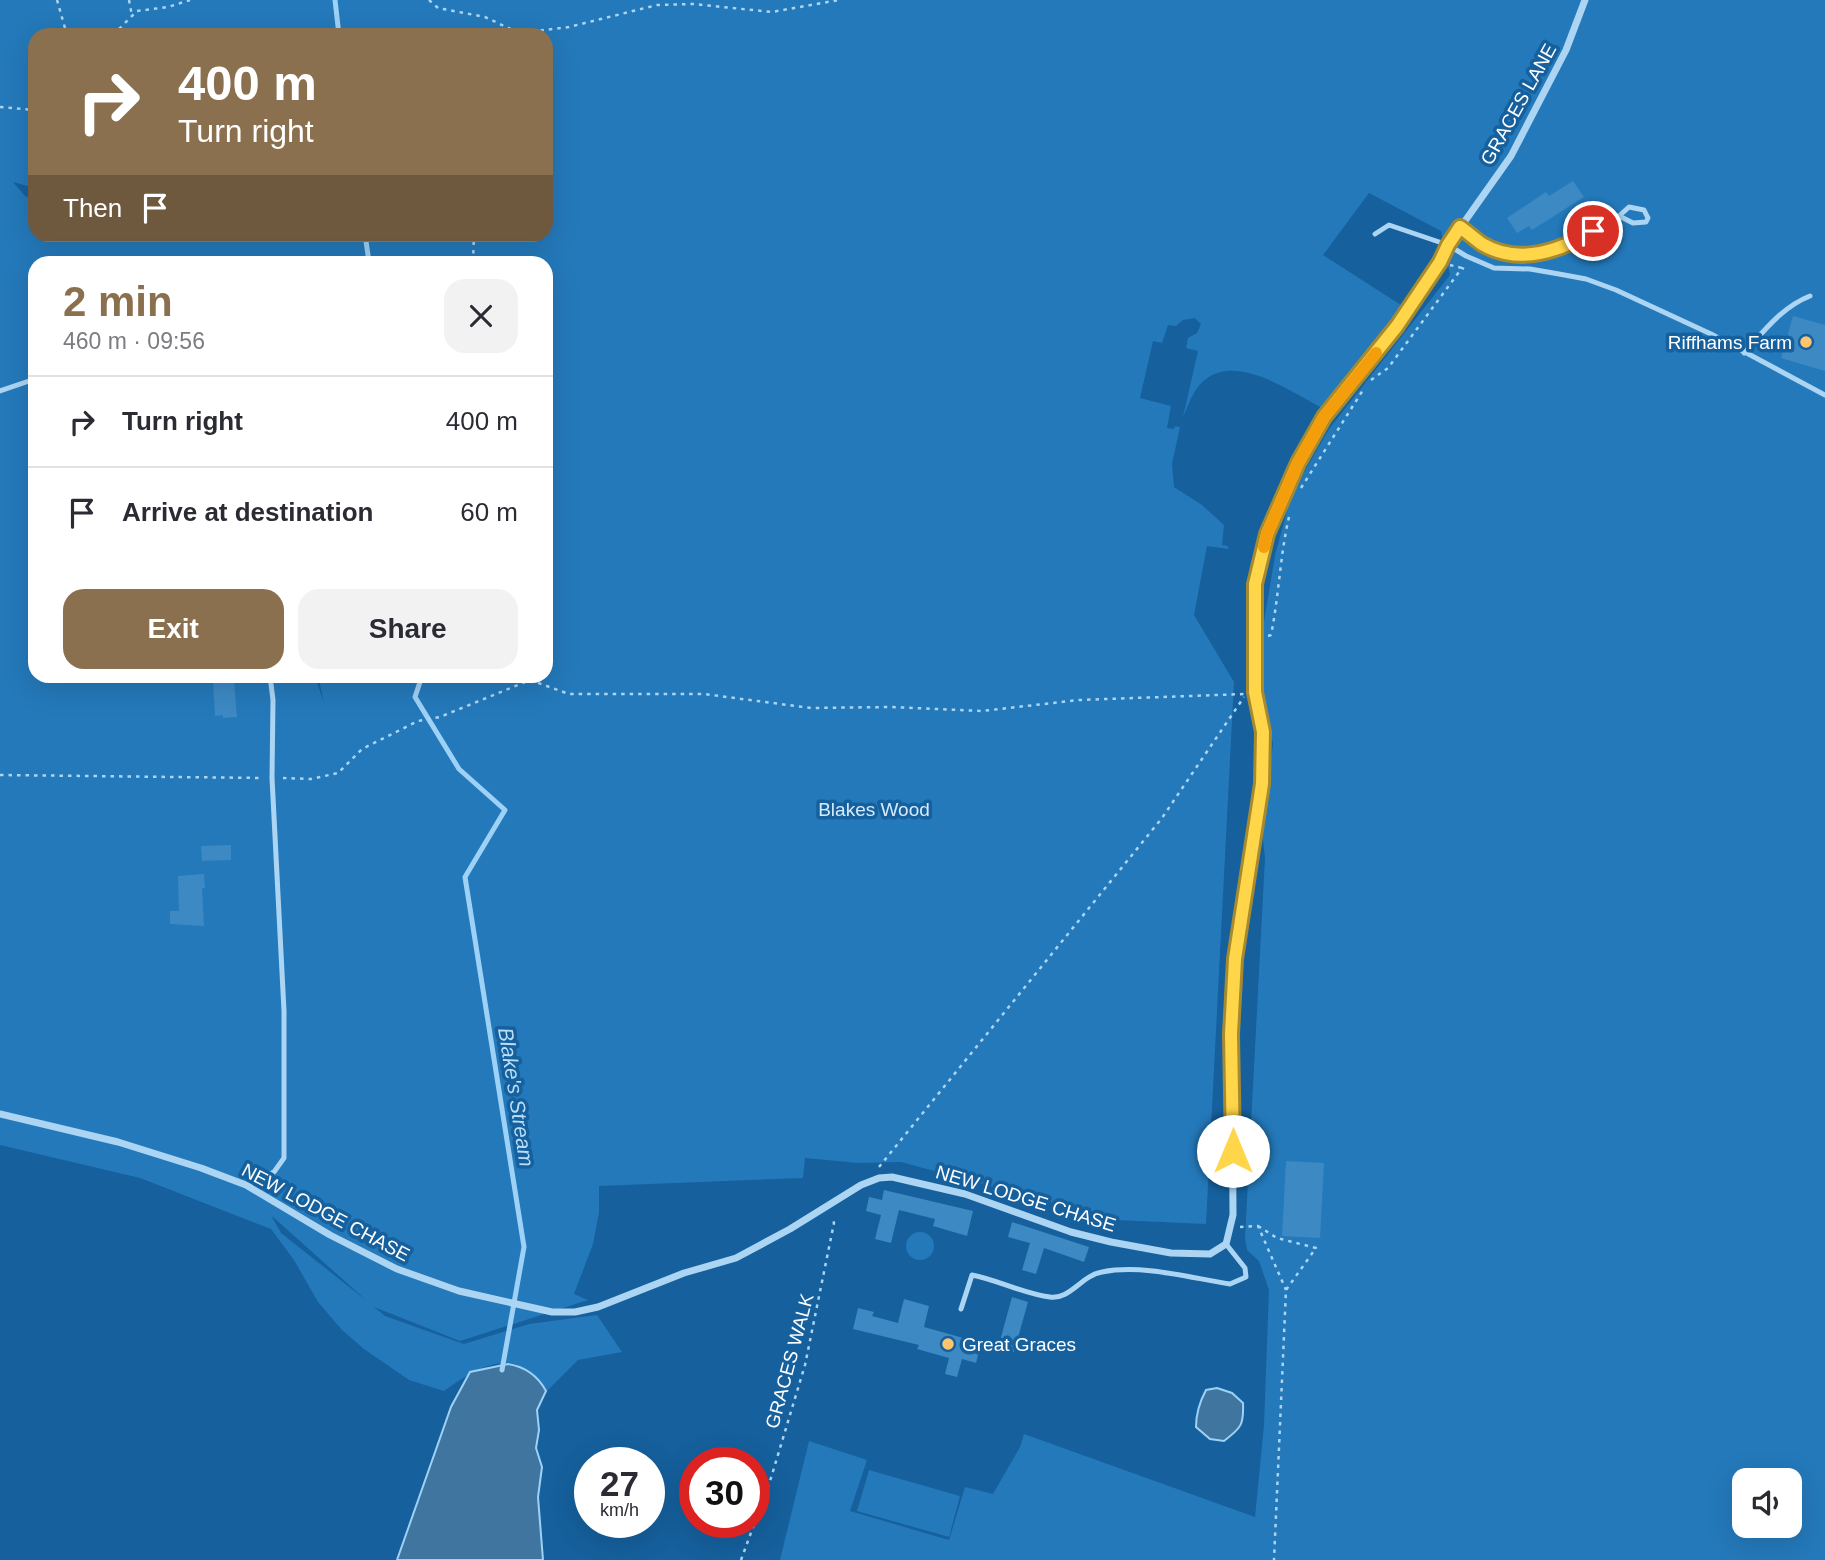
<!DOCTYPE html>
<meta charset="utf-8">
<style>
:root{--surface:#fff;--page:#f2f2f3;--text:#2b2b33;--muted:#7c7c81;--line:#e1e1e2;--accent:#8a704e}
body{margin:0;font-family:Helvetica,sans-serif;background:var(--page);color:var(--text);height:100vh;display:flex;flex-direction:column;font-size:26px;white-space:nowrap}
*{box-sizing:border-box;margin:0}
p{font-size:23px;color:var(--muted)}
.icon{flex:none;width:38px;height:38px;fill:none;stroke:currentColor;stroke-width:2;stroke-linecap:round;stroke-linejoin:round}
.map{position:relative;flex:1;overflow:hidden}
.details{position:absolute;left:28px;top:256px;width:525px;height:427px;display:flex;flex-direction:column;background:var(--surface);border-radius:21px;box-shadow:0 7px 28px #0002}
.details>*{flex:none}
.guide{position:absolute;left:28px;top:28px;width:525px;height:214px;border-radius:21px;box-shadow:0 7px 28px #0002;background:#8a704e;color:#fff;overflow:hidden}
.controls{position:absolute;left:1732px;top:1468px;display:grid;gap:14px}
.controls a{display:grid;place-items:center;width:70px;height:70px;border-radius:14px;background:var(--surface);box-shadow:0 7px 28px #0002;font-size:35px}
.speed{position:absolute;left:574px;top:1447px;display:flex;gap:14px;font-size:35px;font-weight:700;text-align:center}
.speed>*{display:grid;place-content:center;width:91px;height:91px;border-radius:50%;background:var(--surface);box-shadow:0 7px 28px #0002;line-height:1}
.speed small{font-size:18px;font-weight:400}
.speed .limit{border:10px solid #d22;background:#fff;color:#111}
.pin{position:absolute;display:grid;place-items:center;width:60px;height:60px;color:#fff;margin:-30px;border:4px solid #fff;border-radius:50%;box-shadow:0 2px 7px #0007}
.me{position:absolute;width:77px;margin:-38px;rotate:0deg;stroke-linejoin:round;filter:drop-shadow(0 0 5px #0008)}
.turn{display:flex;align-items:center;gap:24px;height:147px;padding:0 35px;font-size:32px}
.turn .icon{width:91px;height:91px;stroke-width:2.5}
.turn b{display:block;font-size:49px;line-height:60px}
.then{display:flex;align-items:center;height:66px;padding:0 35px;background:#0003;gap:14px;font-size:26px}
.round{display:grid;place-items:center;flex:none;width:74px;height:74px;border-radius:21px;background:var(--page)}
.overview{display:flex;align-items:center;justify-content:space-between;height:119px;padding:0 35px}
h1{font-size:42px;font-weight:600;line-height:52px;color:var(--accent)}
.button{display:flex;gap:14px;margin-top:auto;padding:14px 35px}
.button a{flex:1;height:80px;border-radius:21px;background:var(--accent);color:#fff;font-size:28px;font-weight:600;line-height:80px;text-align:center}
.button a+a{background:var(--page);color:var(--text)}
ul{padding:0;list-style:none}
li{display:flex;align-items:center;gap:21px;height:91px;padding:0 35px;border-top:2px solid var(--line)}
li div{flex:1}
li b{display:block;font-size:26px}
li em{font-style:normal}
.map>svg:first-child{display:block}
</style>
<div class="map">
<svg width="1825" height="1560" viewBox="0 0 1825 1560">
<rect width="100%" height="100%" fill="#15609d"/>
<path fill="#2479ba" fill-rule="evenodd" d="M 0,0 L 1825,0 L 1825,1560 L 780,1560 L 809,1441 L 867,1460 L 850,1511 L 949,1540 L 965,1487 L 993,1494 L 1020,1447 L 1024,1434 L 1255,1517 L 1264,1425 L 1269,1290 L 1259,1261 L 1247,1250 L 1245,1238 L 1265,858 L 1262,831 L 1273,744 L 1263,695 L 1263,628 L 1275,555 L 1292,493 L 1329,429 L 1450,275 L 1441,231 L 1369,193 L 1323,255 L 1401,305 L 1355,371 L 1324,409 C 1293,393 1239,354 1206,379 C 1194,387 1189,404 1183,417 L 1198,351 L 1186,348 L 1188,338 L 1197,333 L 1201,324 L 1195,318 L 1183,320 L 1176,326 L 1168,325 L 1162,343 L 1153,341 L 1140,398 L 1171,406 L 1167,428 L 1174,429 L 1175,426 L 1180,427 L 1172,464 L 1174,487 L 1202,505 L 1224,525 L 1222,545 L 1228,546 L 1228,549 L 1207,546 L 1194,615 L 1234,682 L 1206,1224 L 1115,1220 L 901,1162 L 858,1163 L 805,1158 L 803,1178 L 599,1186 L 599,1212 L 593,1244 L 574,1294 L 588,1300 L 460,1341 L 374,1307 L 385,1316 L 464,1344 L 529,1324 L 597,1315 L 622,1352 L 578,1360 L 546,1392 C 538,1384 527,1369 517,1365 C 493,1356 462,1378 444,1391 L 409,1380 L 364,1349 L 342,1330 L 318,1302 L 294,1260 L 271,1229 L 140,1178 L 0,1145 ZM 35,35 L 546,35 L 546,234 L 35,234 L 35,195 L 26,197 L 13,182 L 35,188 ZM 35,262 L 546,262 L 546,676 L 318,676 L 324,703 L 315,676 L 35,676 ZM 272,1217 L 273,1217 L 367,1301 L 281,1233 ZM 1745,1480 L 1790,1480 L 1790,1526 L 1745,1526 Z
M906 1246a14 14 0 1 1 28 0a14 14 0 1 1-28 0Z
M 869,1470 L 960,1496 L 949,1537 L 857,1511 Z"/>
<path fill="#4075a0" stroke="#9ed1f6" stroke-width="2" d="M 508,1364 C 526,1367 538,1376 546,1391 L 537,1410 L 539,1430 L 536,1448 L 542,1467 L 538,1497 L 543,1560 L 397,1560 L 451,1407 L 470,1372 Z
M 1217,1388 L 1232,1393 L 1243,1403 C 1244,1425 1241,1428 1224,1441 L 1210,1439 L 1196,1427 C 1196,1413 1199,1403 1206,1390 Z"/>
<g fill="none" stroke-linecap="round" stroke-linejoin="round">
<path stroke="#9ed1f6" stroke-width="5" d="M 335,0 L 339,35
M 365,234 L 369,262
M 422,676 L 415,697 L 459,769 L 505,810 L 465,877 L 524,1247 L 502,1370"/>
</g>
<path fill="#3d89c4" d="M 1573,181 L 1584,197 L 1532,230 L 1529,226 L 1517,233 L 1507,218 L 1546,192 L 1549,196 Z
M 1793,316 L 1825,325 L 1825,371 L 1781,358 Z
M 234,680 L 237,717 L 223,718 L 223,715 L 215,716 L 213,681 Z
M 231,845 L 231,860 L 202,861 L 201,846 Z
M 204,874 L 205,888 L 202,888 L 204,926 L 170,924 L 170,911 L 179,911 L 178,876 Z
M 1286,1161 L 1324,1163 L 1320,1238 L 1282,1236 Z
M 884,1190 L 973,1211 L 967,1236 L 933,1226 L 935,1219 L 899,1210 L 891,1243 L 875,1239 L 881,1215 L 866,1211 L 869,1197 L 882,1200 Z
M 1012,1222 L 1089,1247 L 1084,1262 L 1044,1248 L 1036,1274 L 1022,1270 L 1030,1243 L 1008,1237 Z
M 1012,1297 L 1028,1302 L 1014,1352 L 998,1348 Z
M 904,1299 L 929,1306 L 924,1327 L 981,1343 L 976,1363 L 962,1359 L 957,1377 L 945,1374 L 949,1358 L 917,1349 L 919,1345 L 853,1329 L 858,1308 L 874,1312 L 872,1316 L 898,1323 Z"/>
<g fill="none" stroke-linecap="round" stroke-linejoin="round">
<path stroke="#acd4f3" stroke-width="2.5" stroke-dasharray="3.5 5" stroke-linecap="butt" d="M 57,0 L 67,35
M 129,0 L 132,16
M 429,0 L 438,8 L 485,17 L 519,33 L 569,27 L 657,5 L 693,4 L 772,12 L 839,0
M 113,35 L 137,11 L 168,7 L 190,0
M 0,107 L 35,110
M 473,262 L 474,234
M 1450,265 L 1462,268
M 1371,380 L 1388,368 L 1462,268 L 1464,269
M 1301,488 L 1363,390
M 1268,636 L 1271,635 C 1279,596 1280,555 1289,517
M 0,775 L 263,778
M 283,778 L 311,779 L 338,773 L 362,749 L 418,721 L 440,717 L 530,680 L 569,694 L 704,694 L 811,708 L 891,707 L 982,711 L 1079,700 L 1245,694
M 879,1167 L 1162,818 L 1244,697
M 1258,1226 L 1277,1238 L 1316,1248 L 1286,1290 L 1274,1560
M 1240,1227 L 1258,1226 L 1286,1290
M 741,1560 L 771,1478 L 805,1365 L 834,1223 L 832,1217"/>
<path stroke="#acd4f3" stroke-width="5" d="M 1460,227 C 1467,232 1474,239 1482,243 C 1529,274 1578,239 1619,216 L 1633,223 L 1646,222 L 1648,218 L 1644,210 L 1629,207 L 1619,216
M 1375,234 L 1389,225 L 1448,245 L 1466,256 L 1494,268 L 1530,269 L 1559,274 L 1586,279 L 1616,290 L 1711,334 L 1825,395
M 1744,353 C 1764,331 1782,307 1810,296
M 0,391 L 35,379
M 246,1185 L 274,1172 L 284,1158 L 284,1011 L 272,778 L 273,700 L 270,676
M 961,1309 L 972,1275 C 998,1280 1024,1294 1050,1297 C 1070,1300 1082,1275 1102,1272 C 1143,1264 1190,1278 1230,1284 L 1246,1277 L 1245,1268 L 1226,1244"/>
<path stroke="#acd4f3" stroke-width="7" d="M 0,1114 L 118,1142 L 201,1168 L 246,1185 L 330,1235 L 397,1269 L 459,1291 L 552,1312 L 575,1312 L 598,1307 L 684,1273 L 736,1258 L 790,1229 L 861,1185 L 879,1178 L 892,1177 L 965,1194 L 1071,1232 L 1111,1242 L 1171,1253 L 1210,1254 L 1226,1244 L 1233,1215 L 1232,1034 L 1235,959 L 1262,784 L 1263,732 L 1255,692 L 1255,585 L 1267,534 L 1298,463 L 1324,417 L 1397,326 L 1440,262 L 1448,245 L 1511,156 L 1566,50 L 1585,0"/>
</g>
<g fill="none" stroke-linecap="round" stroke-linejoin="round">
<defs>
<path id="route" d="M 1233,1151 L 1231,1034 L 1235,959 L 1262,784 L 1263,732 L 1255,692 L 1255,584 L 1267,534 L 1298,463 L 1324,417 L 1397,326 L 1440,262 L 1448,245 L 1460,227 C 1467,232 1475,239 1482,244 C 1519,266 1560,251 1593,231"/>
</defs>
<use href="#route" stroke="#a68a30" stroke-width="18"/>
<use href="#route" stroke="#ffd54a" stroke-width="12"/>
<path stroke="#f59e0b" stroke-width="12" d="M 1264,547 L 1267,534 L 1298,463 L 1324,417 L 1376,353"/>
</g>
<g fill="#ffc46e" stroke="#15609d" stroke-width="2.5">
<circle cx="1806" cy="342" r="7"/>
<circle cx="948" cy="1344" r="7"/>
</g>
<g text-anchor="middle" stroke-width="7" stroke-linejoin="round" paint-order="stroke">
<g font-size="19" fill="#fff" stroke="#15609d">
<text transform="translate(1518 104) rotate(-61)" y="7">GRACES LANE</text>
<text transform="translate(1026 1198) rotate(17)" y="7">NEW LODGE CHASE</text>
<text transform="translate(326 1212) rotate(28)" y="7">NEW LODGE CHASE</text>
<text transform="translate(789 1361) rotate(-75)" y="7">GRACES WALK</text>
</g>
<g font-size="19" fill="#fff" stroke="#15609d" text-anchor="end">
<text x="1792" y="349">Riffhams Farm</text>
<text x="962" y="1351" text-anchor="start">Great Graces</text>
</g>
<g font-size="19" fill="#d4ebfd" stroke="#15609d">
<text x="874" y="816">Blakes Wood</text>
</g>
<g font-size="21" font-style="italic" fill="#b8def9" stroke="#15609d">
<text transform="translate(516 1097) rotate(81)" y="7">Blake's Stream</text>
</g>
</g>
</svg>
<div class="controls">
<a><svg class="icon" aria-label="sound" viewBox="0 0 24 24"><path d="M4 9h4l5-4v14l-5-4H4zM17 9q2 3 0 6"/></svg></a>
</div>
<div class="speed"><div>27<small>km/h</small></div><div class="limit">30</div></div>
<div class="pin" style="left:1593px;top:231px;background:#d93025"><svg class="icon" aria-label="arrive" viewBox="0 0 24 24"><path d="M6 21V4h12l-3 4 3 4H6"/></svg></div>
<svg class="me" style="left:1233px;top:1151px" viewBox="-20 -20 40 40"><circle r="19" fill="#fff"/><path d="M0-13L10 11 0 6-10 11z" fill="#ffd54a"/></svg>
<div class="guide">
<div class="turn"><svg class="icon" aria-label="right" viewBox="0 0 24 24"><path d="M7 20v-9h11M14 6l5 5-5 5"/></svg><div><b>400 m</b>Turn right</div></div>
<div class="then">Then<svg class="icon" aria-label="arrive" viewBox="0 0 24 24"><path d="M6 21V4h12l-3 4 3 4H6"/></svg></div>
</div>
<section class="details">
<div class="overview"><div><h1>2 min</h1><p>460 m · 09:56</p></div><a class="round"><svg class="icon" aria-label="close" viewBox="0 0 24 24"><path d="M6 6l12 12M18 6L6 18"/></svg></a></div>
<ul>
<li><svg class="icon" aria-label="right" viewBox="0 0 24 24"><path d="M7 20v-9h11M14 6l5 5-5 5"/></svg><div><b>Turn right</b></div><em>400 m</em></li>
<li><svg class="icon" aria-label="arrive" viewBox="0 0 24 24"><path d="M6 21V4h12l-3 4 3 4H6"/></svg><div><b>Arrive at destination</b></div><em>60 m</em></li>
</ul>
<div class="button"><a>Exit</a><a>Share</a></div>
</section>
</div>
